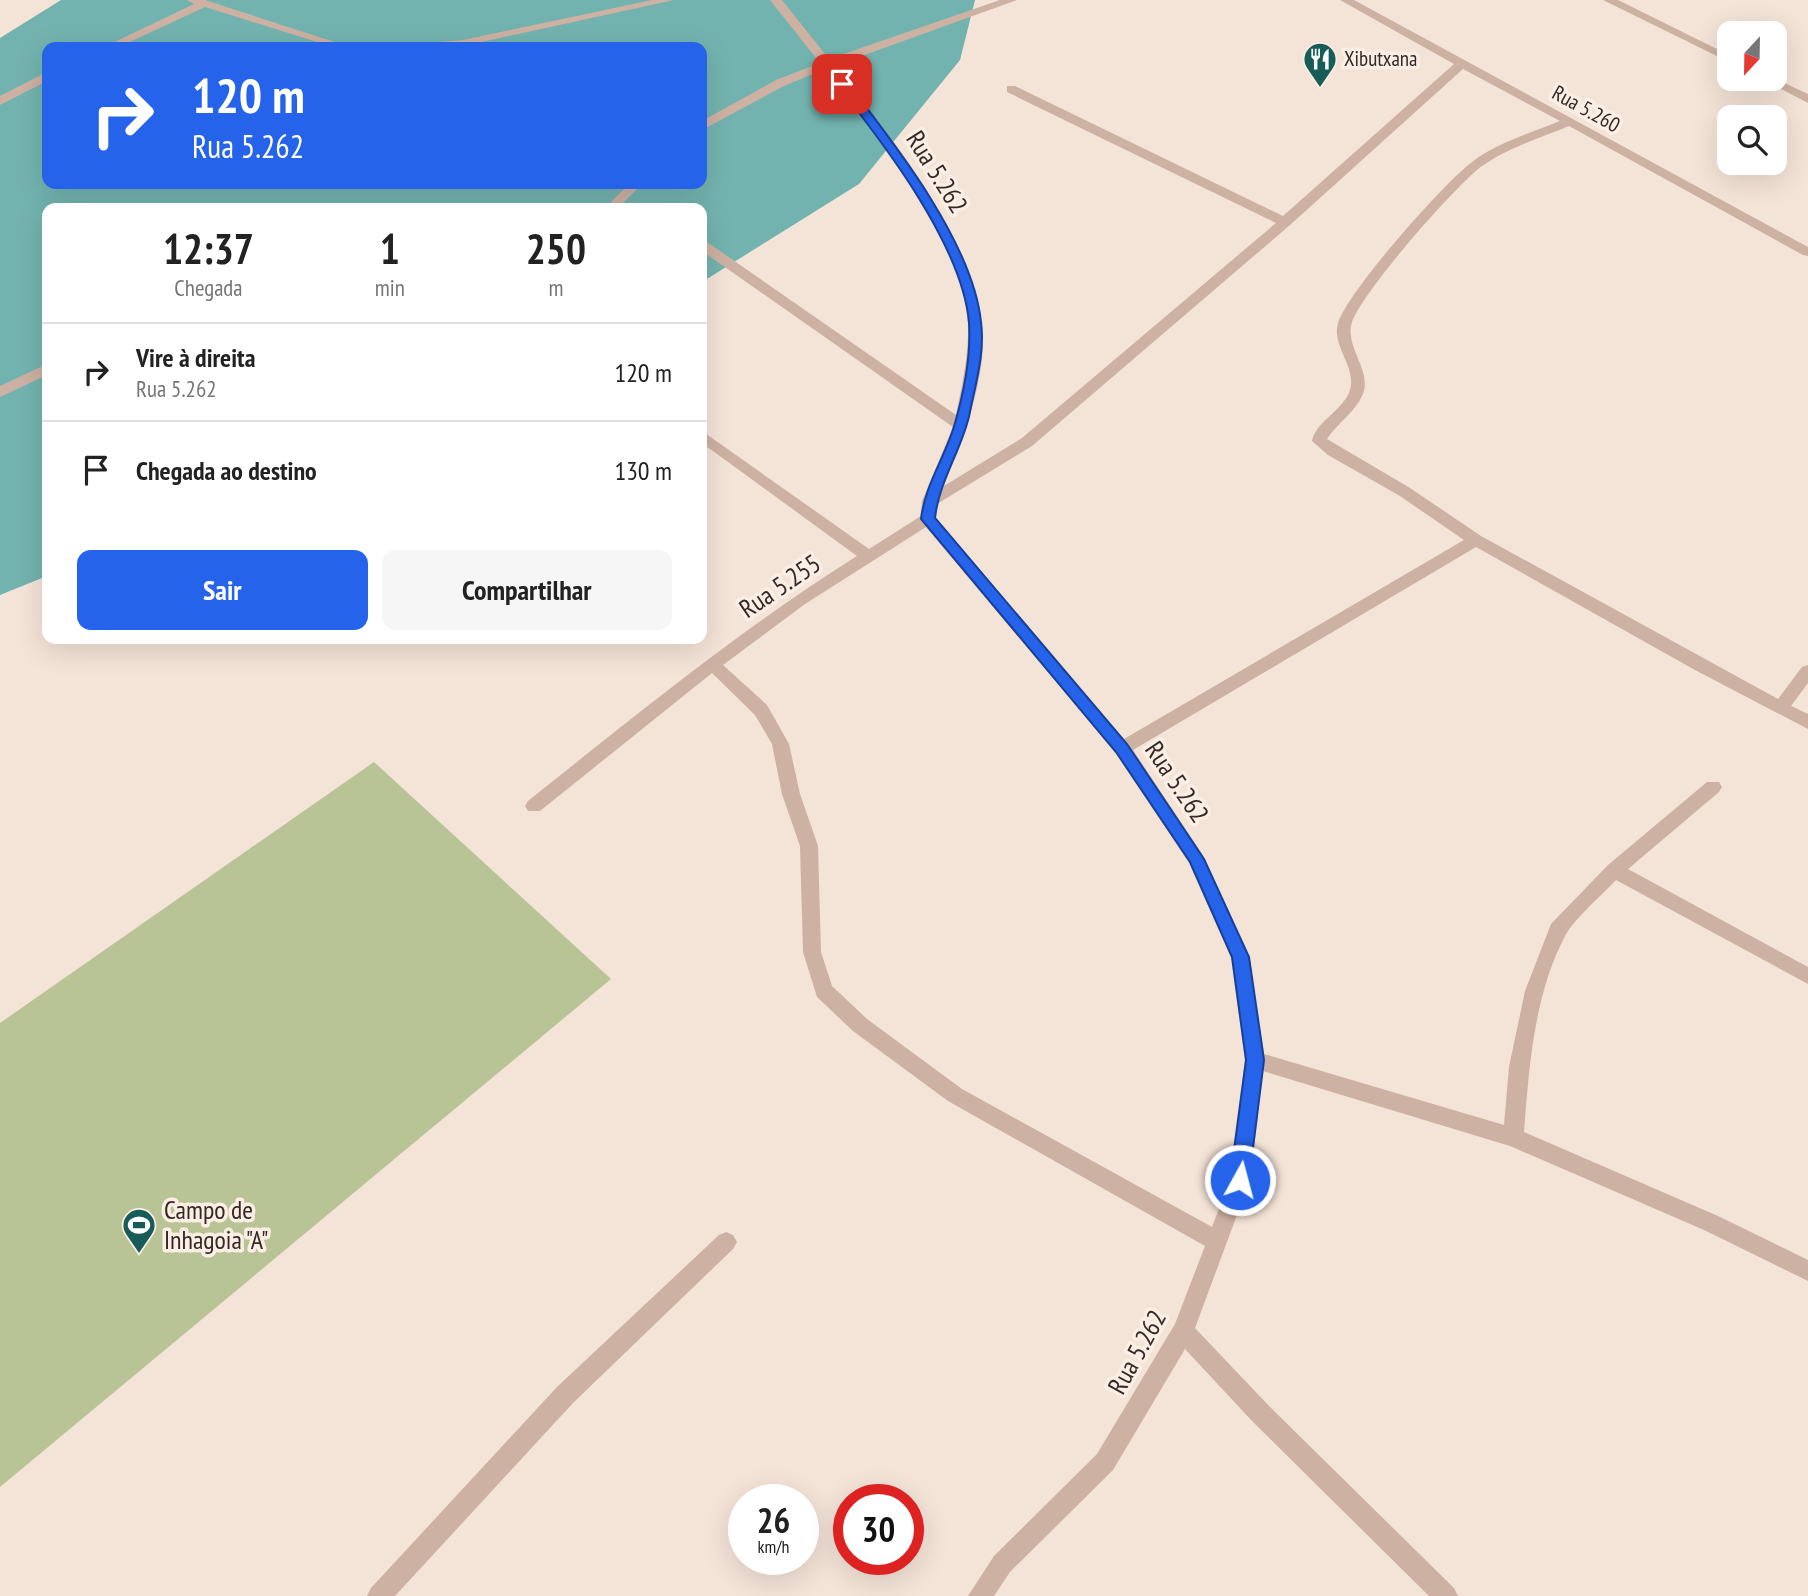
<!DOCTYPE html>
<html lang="pt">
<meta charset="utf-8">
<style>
:root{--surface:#fff;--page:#f6f6f6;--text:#222;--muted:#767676;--line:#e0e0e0;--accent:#2563eb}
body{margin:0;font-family:"PT Sans Narrow",sans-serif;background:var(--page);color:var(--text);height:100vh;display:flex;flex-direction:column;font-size:26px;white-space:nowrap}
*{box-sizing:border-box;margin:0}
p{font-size:23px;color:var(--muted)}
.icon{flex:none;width:38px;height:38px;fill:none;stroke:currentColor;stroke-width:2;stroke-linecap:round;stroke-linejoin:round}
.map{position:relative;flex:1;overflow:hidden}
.panel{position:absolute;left:42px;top:203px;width:665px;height:441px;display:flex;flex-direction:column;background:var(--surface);border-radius:14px;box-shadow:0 7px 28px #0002}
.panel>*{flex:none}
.hud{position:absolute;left:42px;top:42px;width:665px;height:147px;border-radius:14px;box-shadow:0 7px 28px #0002;background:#2563eb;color:#fff;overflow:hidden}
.needle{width:46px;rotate:202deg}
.buttons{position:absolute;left:1717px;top:21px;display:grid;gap:14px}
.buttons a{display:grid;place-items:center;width:70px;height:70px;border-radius:14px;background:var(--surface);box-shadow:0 7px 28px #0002;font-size:35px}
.speed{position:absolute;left:728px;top:1484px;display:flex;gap:14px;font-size:35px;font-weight:700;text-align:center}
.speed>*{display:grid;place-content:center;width:91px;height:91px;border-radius:50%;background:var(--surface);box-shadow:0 7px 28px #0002;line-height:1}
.speed small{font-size:18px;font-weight:400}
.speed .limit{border:10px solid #d22;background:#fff;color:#111}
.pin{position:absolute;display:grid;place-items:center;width:60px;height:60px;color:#fff;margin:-30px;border-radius:14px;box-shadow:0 4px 10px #0006}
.me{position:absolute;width:77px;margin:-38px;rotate:7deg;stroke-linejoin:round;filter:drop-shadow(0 0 5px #0008)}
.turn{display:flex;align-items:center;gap:24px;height:147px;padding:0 35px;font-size:32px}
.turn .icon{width:91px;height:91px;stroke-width:2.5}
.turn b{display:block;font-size:49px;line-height:60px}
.eta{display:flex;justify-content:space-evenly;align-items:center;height:119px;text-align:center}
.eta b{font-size:42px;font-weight:600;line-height:49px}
.button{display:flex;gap:14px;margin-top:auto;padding:14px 35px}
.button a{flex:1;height:80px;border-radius:14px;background:var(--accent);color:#fff;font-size:28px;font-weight:600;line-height:80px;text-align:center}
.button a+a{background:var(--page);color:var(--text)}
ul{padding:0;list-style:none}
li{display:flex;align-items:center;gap:21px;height:98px;padding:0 35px;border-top:2px solid var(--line)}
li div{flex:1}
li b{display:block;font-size:26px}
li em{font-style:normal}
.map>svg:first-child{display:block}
</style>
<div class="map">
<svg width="1808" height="1596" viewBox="0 0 1808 1596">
<rect width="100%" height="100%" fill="#f4e3d7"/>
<path fill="#b9c496" d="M 374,762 L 611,979 L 0,1487 L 0,1023 Z"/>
<path fill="#73b3af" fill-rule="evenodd" d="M 61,0 L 975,0 L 960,60 L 859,184 L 702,282 L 702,208 L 47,208 L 47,576 L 0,595 L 0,38 ZM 47,47 L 702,47 L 702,184 L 47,184 Z"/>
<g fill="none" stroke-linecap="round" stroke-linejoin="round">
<path fill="#cdb1a2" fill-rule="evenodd" d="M 187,0 L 205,0 L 350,47 L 333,47 L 205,7 L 119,47 L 104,47 L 194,4 Z
M 652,0 L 674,0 L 463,46 L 411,47 L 417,44 L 463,40 Z
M 770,0 L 782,0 L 829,59 L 1000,0 L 1017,0 L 834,66 C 893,140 993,258 982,359 C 977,403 960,444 944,486 L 1022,438 L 1276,223 L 1007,92 L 1007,86 L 1015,86 L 1283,216 L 1454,64 L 1340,0 L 1354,0 L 1808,247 L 1808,256 L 1803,255 L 1569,126 C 1540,138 1507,148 1482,166 C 1454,187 1363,291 1352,322 C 1344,347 1372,369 1363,394 C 1355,413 1337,423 1327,439 L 1410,488 L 1481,536 L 1778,699 L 1802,667 L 1808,665 L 1808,683 L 1791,706 L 1808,714 L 1808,729 L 1695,670 L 1476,547 L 1133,750 L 1202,854 L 1249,957 L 1264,1054 L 1504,1125 L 1509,1067 L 1525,991 L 1551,924 L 1608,865 L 1707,782 L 1719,782 L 1722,787 L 1719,792 L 1628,869 L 1808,967 L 1808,984 L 1616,880 C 1601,896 1575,918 1565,936 C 1534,995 1529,1067 1524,1132 L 1718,1216 L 1808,1260 L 1808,1281 L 1704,1230 L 1510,1146 L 1263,1071 L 1250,1180 L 1195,1328 L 1269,1406 L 1454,1588 L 1458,1596 L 1429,1596 L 1253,1422 L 1185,1349 L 1113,1470 L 1010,1572 L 994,1596 L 968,1596 L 994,1556 L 1097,1454 L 1175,1324 L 1205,1246 L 948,1101 L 853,1031 L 817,997 L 803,952 L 800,846 L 782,794 L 772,744 L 755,715 L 712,673 L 540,811 L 528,811 L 525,806 L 528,801 C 635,716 741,629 857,556 L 702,443 L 702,431 L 869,549 L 921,516 L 922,501 L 953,427 L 702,251 L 702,241 L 707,242 L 956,415 C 962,384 969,355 968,324 C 965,244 873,131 825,69 L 784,86 L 702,130 L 702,121 L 776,80 L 820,63 ZM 1463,69 L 1560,121 C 1530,133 1497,143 1472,162 C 1444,183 1348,291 1338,323 C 1331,346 1357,367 1350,390 C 1343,411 1316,421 1312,441 L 1328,455 L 1400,496 L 1464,540 L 1124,739 L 936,518 L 937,504 L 1032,446 L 1290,225 ZM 926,527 L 1116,753 L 1189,863 L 1231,957 L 1245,1060 L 1230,1180 L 1212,1227 L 962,1089 L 867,1019 L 832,986 L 821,952 L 818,846 L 800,794 L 789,744 L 767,705 L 723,665 L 805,604 Z
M 1603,0 L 1618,0 L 1729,55 L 1729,62 Z
M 47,72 L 47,81 L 0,105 L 0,96 Z
M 1774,78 L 1808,94 L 1808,103 L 1762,79 Z
M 629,184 L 642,184 L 618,208 L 605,208 Z
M 47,364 L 47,375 L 0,397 L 0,386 Z
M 726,1232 L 733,1235 L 737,1242 L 733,1249 L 573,1403 L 395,1596 L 367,1596 L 371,1588 L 557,1387 L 719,1235 Z"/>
</g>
<path fill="#2563eb" stroke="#184099" stroke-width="2" d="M 838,81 L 846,81 C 894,143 973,243 981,322 C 985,352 976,382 970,412 C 963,448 939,480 935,518 L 1127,744 L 1204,859 L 1249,957 L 1264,1060 L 1249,1180 L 1246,1186 L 1240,1189 L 1233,1186 L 1230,1180 L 1246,1060 L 1232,957 L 1190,862 L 1116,752 L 921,519 C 925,484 946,456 955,423 C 964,392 971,356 969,323 C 963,247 885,145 838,86 Z"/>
<defs>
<symbol id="restaurant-pin" viewBox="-11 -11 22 30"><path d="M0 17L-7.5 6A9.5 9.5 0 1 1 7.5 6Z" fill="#175c59" stroke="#fbeee4"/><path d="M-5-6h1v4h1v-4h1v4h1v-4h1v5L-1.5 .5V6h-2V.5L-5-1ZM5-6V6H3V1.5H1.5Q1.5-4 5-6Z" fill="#fff"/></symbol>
<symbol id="stadium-pin" viewBox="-11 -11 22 30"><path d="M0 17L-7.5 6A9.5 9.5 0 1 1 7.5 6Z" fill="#175c59" stroke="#fbeee4"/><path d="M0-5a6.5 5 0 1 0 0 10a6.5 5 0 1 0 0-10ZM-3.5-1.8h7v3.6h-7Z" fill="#fff"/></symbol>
</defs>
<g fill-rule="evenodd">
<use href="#restaurant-pin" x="1301" y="40" width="38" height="52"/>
<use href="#stadium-pin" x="120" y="1206" width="38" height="52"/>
</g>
<g text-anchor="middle" stroke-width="7" stroke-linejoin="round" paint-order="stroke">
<g font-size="21" fill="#362925" stroke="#fbeee4" text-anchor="start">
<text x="1344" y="66">Xibutxana</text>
</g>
<g font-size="21" fill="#362925" stroke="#fbeee4">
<text transform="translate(1586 109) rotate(29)" y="7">Rua 5.260</text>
</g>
<g font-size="26" fill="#362925" stroke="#fbeee4">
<text transform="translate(937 172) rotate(58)" y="9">Rua 5.262</text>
<text transform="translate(780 586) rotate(-34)" y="9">Rua 5.255</text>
<text transform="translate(1177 782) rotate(56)" y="9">Rua 5.262</text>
<text transform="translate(1137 1352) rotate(-61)" y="9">Rua 5.262</text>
</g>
<g font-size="26" fill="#362925" stroke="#fbeee4" text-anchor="start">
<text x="164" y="1219">Campo de<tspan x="164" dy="30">Inhagoia "A"</tspan></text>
</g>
</g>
</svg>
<div class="buttons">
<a><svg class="needle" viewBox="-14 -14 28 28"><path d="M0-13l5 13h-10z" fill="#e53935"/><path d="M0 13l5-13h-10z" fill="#767676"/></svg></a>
<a><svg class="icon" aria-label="search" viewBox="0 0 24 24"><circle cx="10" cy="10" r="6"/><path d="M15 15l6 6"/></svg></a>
</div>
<div class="speed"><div>26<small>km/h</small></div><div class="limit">30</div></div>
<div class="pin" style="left:842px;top:84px;background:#d93025"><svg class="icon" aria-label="arrive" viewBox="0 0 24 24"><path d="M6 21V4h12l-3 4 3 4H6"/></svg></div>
<svg class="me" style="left:1240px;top:1180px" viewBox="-20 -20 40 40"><circle r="17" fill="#2563eb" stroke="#fff" stroke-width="3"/><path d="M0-11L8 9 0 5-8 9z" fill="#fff"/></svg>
<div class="hud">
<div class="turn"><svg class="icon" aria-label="right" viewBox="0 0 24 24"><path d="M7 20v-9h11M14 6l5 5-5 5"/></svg><div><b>120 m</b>Rua 5.262</div></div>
</div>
<section class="panel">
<div class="eta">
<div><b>12:37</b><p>Chegada</p></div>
<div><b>1</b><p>min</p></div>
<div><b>250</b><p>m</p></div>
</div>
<ul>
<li><svg class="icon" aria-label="right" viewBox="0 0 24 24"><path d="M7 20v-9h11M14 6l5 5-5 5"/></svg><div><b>Vire à direita</b><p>Rua 5.262</p></div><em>120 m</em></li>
<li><svg class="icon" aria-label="arrive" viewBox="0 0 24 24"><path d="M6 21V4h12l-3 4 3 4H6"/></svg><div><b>Chegada ao destino</b></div><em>130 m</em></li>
</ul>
<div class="button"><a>Sair</a><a>Compartilhar</a></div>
</section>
</div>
